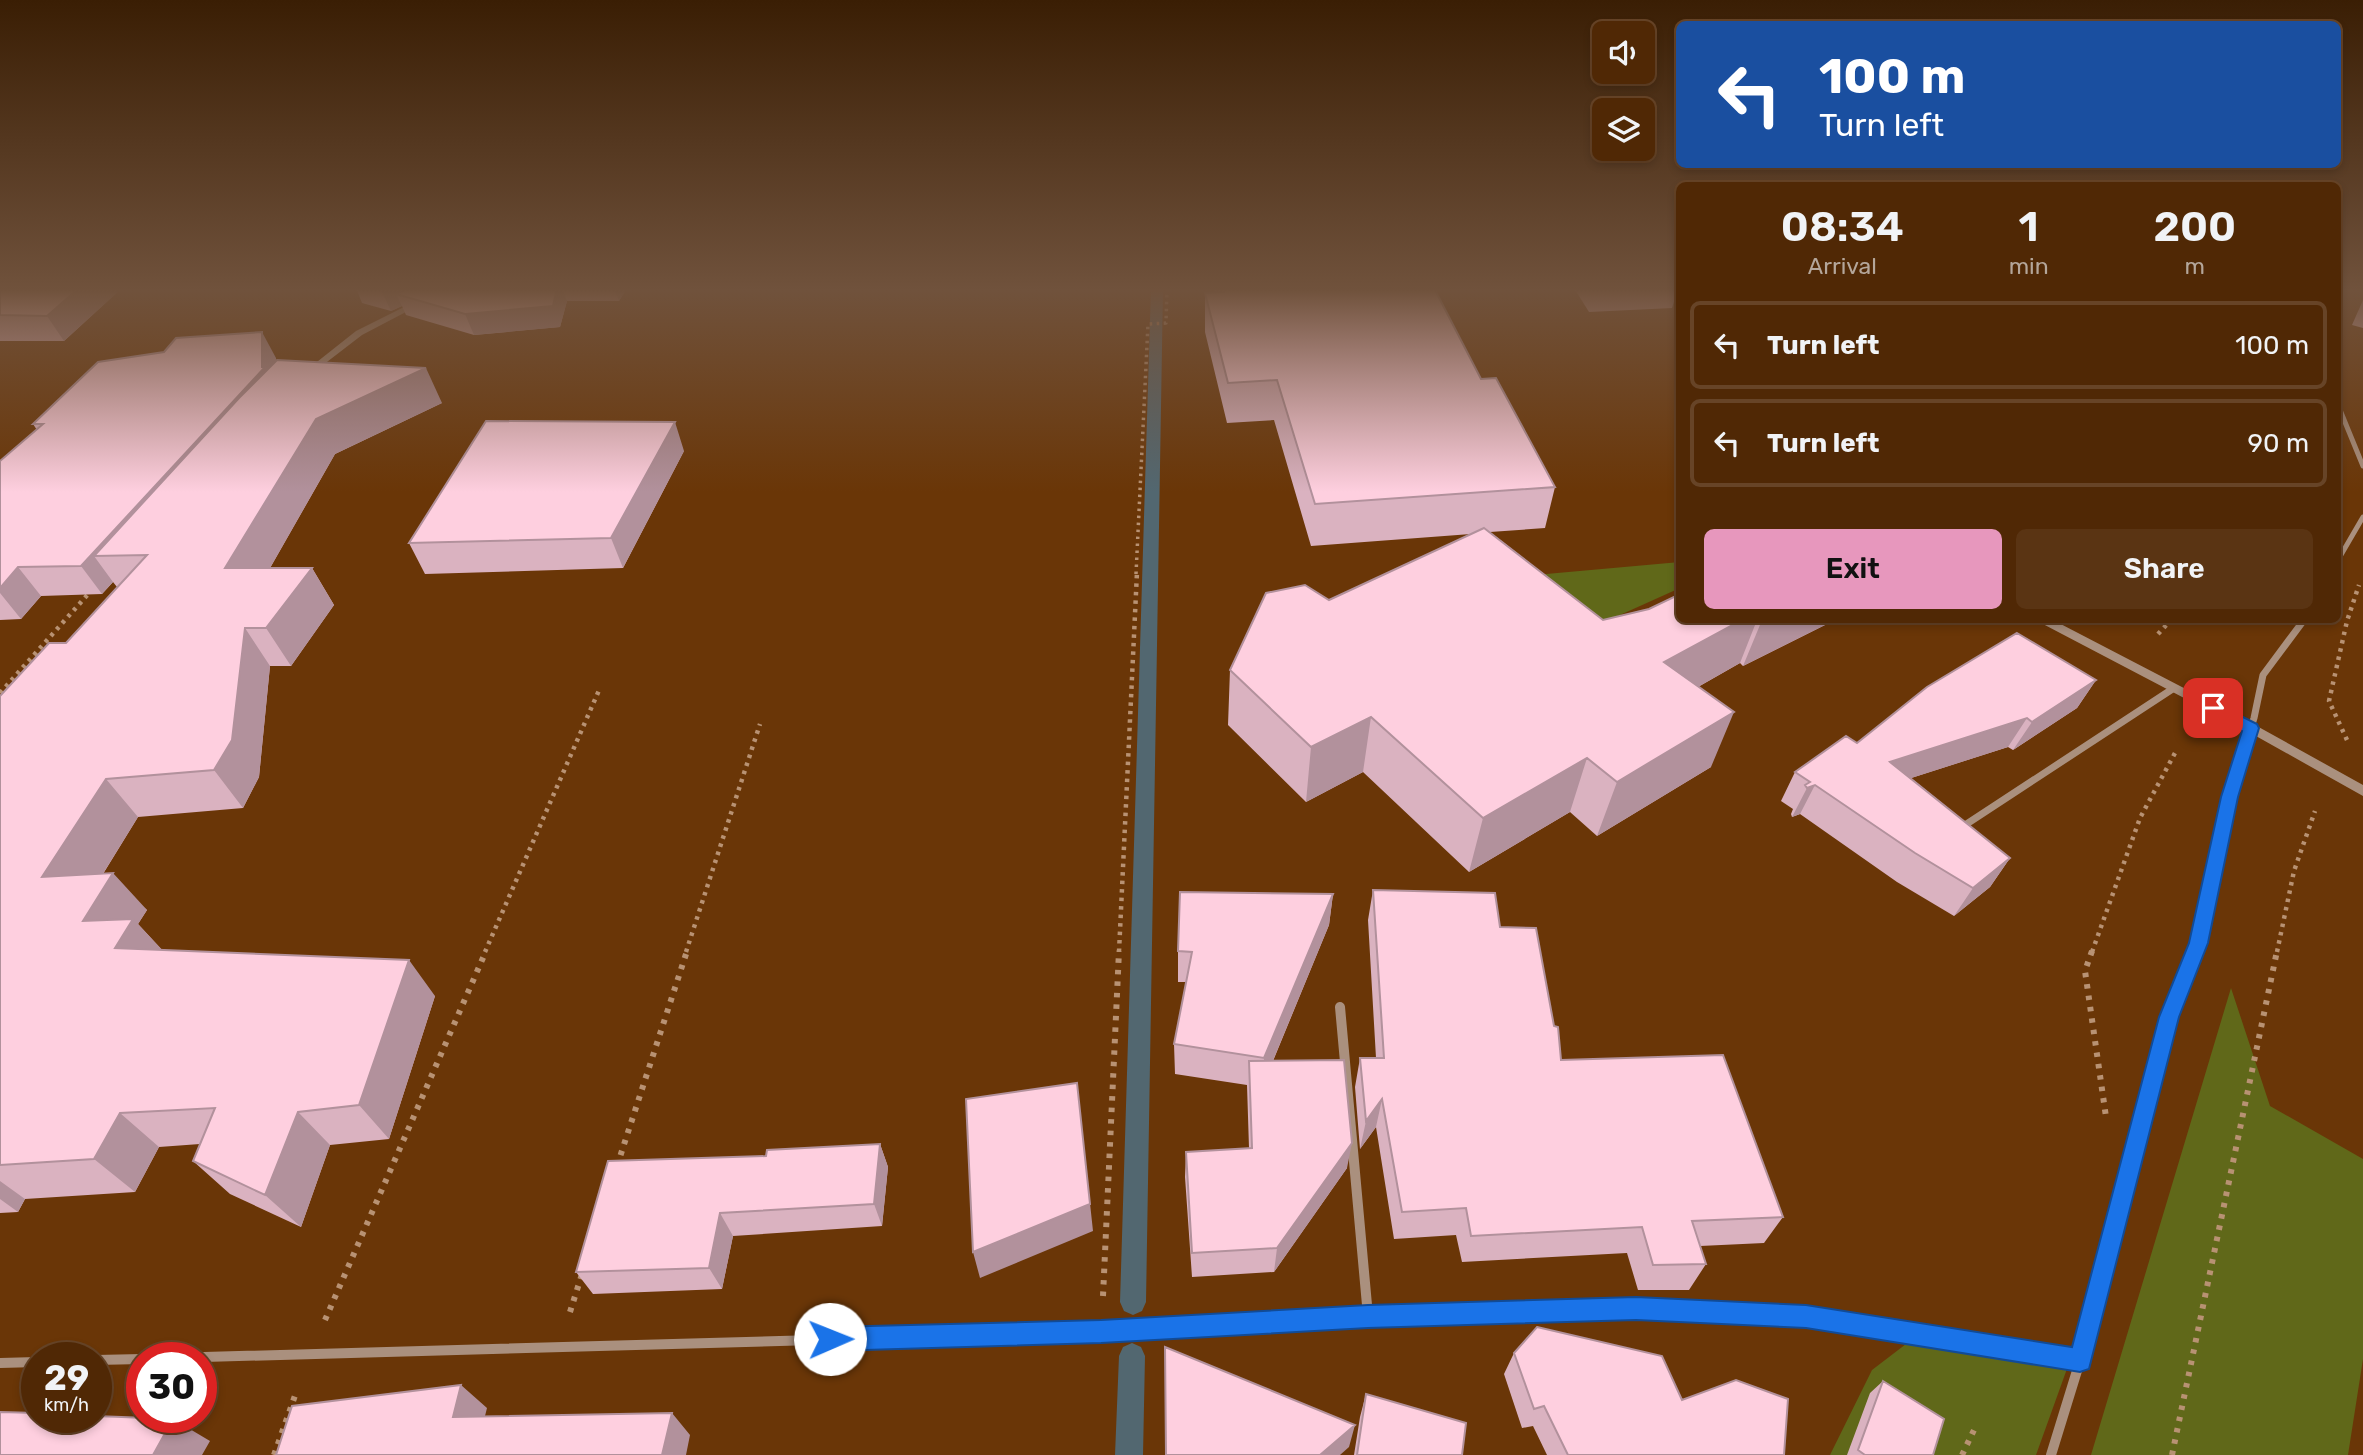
<!DOCTYPE html>
<style>
:root{--surface:#502805;--page:#5a3413;--text:#f1f3f6;--muted:#b4a69a;--line:#674427;--accent:#e797bd}
body{margin:0;font-family:Rubik,sans-serif;background:var(--page);color:var(--text);height:100vh;display:flex;flex-direction:column;font-size:26px;white-space:nowrap}
*{box-sizing:border-box;margin:0}
p{font-size:23px;color:var(--muted)}
.icon{flex:none;width:38px;height:38px;fill:none;stroke:currentColor;stroke-width:2;stroke-linecap:round;stroke-linejoin:round}
.map{position:relative;flex:1;overflow:hidden}
.panel{position:absolute;left:1676px;top:182px;width:665px;height:441px;display:flex;flex-direction:column;background:var(--surface);border-radius:10px;box-shadow:0 4px 10px #0003,0 0 0 2px var(--line)}
.panel>*{flex:none}
.top-card{position:absolute;left:1676px;top:21px;width:665px;height:147px;border-radius:10px;box-shadow:0 4px 10px #0003,0 0 0 2px var(--line);background:#1a4fa0;color:#fff;overflow:hidden}
.buttons{position:absolute;left:1592px;top:21px;display:grid;gap:14px}
.buttons a{display:grid;place-items:center;width:63px;height:63px;border-radius:10px;background:var(--surface);box-shadow:0 4px 10px #0003,0 0 0 2px var(--line);font-size:35px}
.speed{position:absolute;left:21px;top:1342px;display:flex;gap:14px;font-size:35px;font-weight:700;text-align:center}
.speed>*{display:grid;place-content:center;width:91px;height:91px;border-radius:50%;background:var(--surface);box-shadow:0 4px 10px #0003,0 0 0 2px var(--line);line-height:1}
.speed small{font-size:18px;font-weight:400}
.speed .limit{border:10px solid #d22;background:#fff;color:#111}
.pin{position:absolute;display:grid;place-items:center;width:60px;height:60px;color:#fff;margin:-30px;border-radius:14px;box-shadow:0 4px 10px #0006}
.me{position:absolute;width:77px;margin:-38px;rotate:89deg;stroke-linejoin:round;filter:drop-shadow(0 0 5px #0008)}
.turn{display:flex;align-items:center;gap:24px;height:147px;padding:0 28px;font-size:32px}
.turn .icon{width:91px;height:91px;stroke-width:2.5}
.turn b{display:block;font-size:49px;line-height:60px}
.eta{display:flex;justify-content:space-evenly;align-items:center;height:119px;text-align:center}
.eta b{font-size:42px;font-weight:600;line-height:49px}
.cta{display:flex;gap:14px;margin-top:auto;padding:14px 28px}
.cta a{flex:1;height:80px;border-radius:10px;background:var(--accent);color:#111;font-size:28px;font-weight:600;line-height:80px;text-align:center}
.cta a+a{background:var(--page);color:var(--text)}
ul{padding:0;list-style:none}
li{display:flex;align-items:center;gap:21px;height:88px;margin:0 14px 10px;padding:0 14px;border:4px solid var(--line);border-radius:10px}
li div{flex:1}
li b{display:block;font-size:26px}
li em{font-style:normal}
.map>svg:first-child{display:block}
</style>
<div class="map">
<svg width="2363" height="1455" viewBox="0 0 2363 1455">
<rect width="100%" height="100%" fill="#6a3607"/>
<path fill="#606819" d="M 1680,562 L 1680,588 L 1600,624 L 1535,575 Z
M 2231,988 L 2270,1106 L 2363,1159 L 2363,1359 L 2348,1455 L 2091,1455 Z
M 1906,1344 L 2068,1366 L 2036,1455 L 1830,1455 L 1872,1370 Z"/>
<g fill="none" stroke-linecap="round" stroke-linejoin="round">
<path fill="#526770" fill-rule="evenodd" d="M 1151,288 L 1163,288 L 1146,1302 L 1142,1311 L 1133,1315 L 1124,1311 L 1120,1302 Z
M 1132,1343 L 1141,1347 L 1145,1356 L 1143,1455 L 1115,1455 L 1119,1356 L 1123,1347 Z"/>
<path stroke="#b89273" stroke-width="3.5" stroke-dasharray="2.5 4.5" stroke-linecap="butt" d="M 1136,574 L 1148,324 L 1166,323 L 1167,288"/>
<path stroke="#b89273" stroke-width="4.5" stroke-dasharray="3.5 5" stroke-linecap="butt" d="M 2158,634 L 2171,620
M 0,693 L 90,592
M 2347,740 L 2329,701 L 2347,621 L 2359,585
M 485,952 L 600,688
M 686,952 L 760,724
M 1119,952 L 1137,572
M 2092,952 L 2140,818 L 2175,753
M 2277,952 L 2294,871 L 2315,811"/>
<path stroke="#b89273" stroke-width="6" stroke-dasharray="4.5 7" stroke-linecap="butt" d="M 2092,951 L 2085,971 L 2106,1117
M 617,1166 L 687,951
M 1103,1296 L 1119,951
M 570,1312 L 582,1274
M 325,1320 L 486,951
M 274,1455 L 297,1390
M 1962,1455 L 1974,1430
M 2172,1455 L 2277,951"/>
<path stroke="#aa907e" stroke-width="5" d="M 2338,405 L 2363,466
M 2338,560 L 2363,517"/>
<path stroke="#aa907e" stroke-width="7" d="M 1962,827 L 2174,688
M 2194,952 L 2229,797 L 2254,718 L 2263,675 L 2304,620"/>
<path stroke="#aa907e" stroke-width="10" d="M 1340,1007 L 1368,1316
M 169,1358 L 1101,1332 L 1368,1316 L 1636,1309 L 1806,1316 L 2080,1361
M 96,1360 L 142,1359
M 0,1363 L 37,1362
M 2051,1455 L 2080,1361 L 2169,1017 L 2195,951"/>
<path fill="#aa907e" fill-rule="evenodd" d="M 416,301 L 423,303 L 362,335 L 310,375 L 303,373 L 356,331 Z
M 2040,620 L 2053,620 L 2255,725 L 2363,785 L 2363,796 L 2247,731 L 2041,623 Z"/>
</g>
<path fill="#dab2c0" d="M 0,288 L 122,288 L 64,341 L 0,341 Z
M 356,288 L 627,288 L 619,301 L 567,301 L 560,327 L 474,335 L 406,315 L 402,306 L 391,311 L 362,303 Z
M 1214,288 L 1434,288 L 1481,379 L 1555,487 L 1545,528 L 1490,532 L 1603,620 L 1835,620 L 1743,666 L 1740,663 L 1698,687 L 1711,767 L 1597,836 L 1570,812 L 1469,872 L 1363,772 L 1306,802 L 1228,725 L 1230,670 L 1329,600 L 1471,534 L 1311,546 L 1274,420 L 1227,423 L 1205,332 L 1205,293 L 1215,293 Z
M 1574,288 L 1678,288 L 1672,308 L 1589,312 Z
M 2363,300 L 2363,328 L 2352,325 Z
M 276,358 L 276,360 L 442,403 L 335,454 L 270,568 L 312,568 L 334,605 L 291,666 L 270,666 L 259,777 L 243,808 L 138,817 L 103,874 L 147,910 L 138,924 L 162,950 L 435,996 L 389,1139 L 330,1145 L 301,1227 L 230,1194 L 193,1161 L 200,1144 L 159,1147 L 135,1192 L 25,1199 L 18,1212 L 0,1213 L 0,696 L 66,643 L 117,587 L 113,582 L 102,594 L 41,596 L 21,619 L 0,620 L 0,461 L 37,430 L 33,424 Z
M 684,451 L 623,568 L 425,574 L 409,543 Z
M 2096,680 L 2077,708 L 2013,750 L 2008,747 L 1911,778 L 2010,858 L 1990,887 L 1954,916 L 1897,882 L 1800,814 L 1792,817 L 1791,814 L 1793,809 L 1781,801 L 1795,772 Z
M 1373,890 L 1500,927 L 1561,1060 L 1783,1217 L 1764,1243 L 1700,1246 L 1706,1264 L 1689,1290 L 1638,1290 L 1627,1253 L 1462,1262 L 1456,1235 L 1394,1239 L 1376,1127 L 1360,1149 L 1355,1087 L 1360,1058 L 1376,1058 L 1368,920 Z
M 1333,894 L 1329,925 L 1273,1061 L 1347,1168 L 1274,1272 L 1192,1277 L 1185,1177 L 1186,1152 L 1249,1148 L 1247,1085 L 1175,1074 L 1174,1044 L 1186,982 L 1178,982 L 1178,951 Z
M 880,1144 L 888,1167 L 882,1226 L 733,1236 L 722,1289 L 593,1294 L 576,1272 L 766,1156 Z
M 1514,1353 L 1682,1400 L 1784,1455 L 1547,1455 L 1533,1426 L 1522,1428 L 1504,1374 Z
M 1883,1381 L 1933,1455 L 1847,1455 L 1870,1393 Z
M 1366,1394 L 1462,1455 L 1354,1455 L 1360,1417 Z"/>
<path fill="#b2919c" d="M 79,288 L 122,288 L 64,341 L 47,316 Z
M 384,288 L 437,288 L 396,294 L 402,306 L 391,311 L 381,290 Z
M 557,288 L 562,288 L 567,301 L 560,327 L 474,335 L 465,314 Z
M 614,288 L 627,288 L 619,301 Z
M 262,332 L 276,358 L 277,388 L 94,556 L 113,582 L 102,594 L 81,566 L 262,367 Z
M 426,368 L 442,403 L 335,454 L 249,605 L 225,568 L 316,419 Z
M 675,422 L 684,451 L 623,568 L 611,538 Z
M 18,567 L 41,596 L 21,619 L 0,593 L 0,588 Z
M 312,568 L 334,605 L 291,666 L 266,628 Z
M 1742,620 L 1757,620 L 1740,663 L 1645,717 L 1664,662 Z
M 1762,620 L 1835,620 L 1743,666 Z
M 245,628 L 270,666 L 259,777 L 243,808 L 214,770 Z
M 2096,680 L 2077,708 L 2013,750 L 2032,722 Z
M 1734,712 L 1711,767 L 1597,836 L 1617,782 Z
M 1371,717 L 1363,772 L 1306,802 L 1311,747 Z
M 2027,718 L 2008,747 L 1874,790 L 1890,762 Z
M 1587,758 L 1570,812 L 1469,872 L 1483,818 Z
M 106,779 L 138,817 L 78,914 L 42,877 Z
M 1815,785 L 1800,814 L 1792,817 L 1807,788 Z
M 2010,858 L 1990,887 L 1954,916 L 1973,888 Z
M 113,873 L 147,910 L 138,924 L 167,955 L 119,957 L 83,921 Z
M 1333,894 L 1329,925 L 1262,1087 L 1264,1058 Z
M 409,960 L 435,996 L 389,1139 L 359,1105 Z
M 1077,1083 L 1093,1231 L 980,1278 L 973,1252 Z
M 1382,1099 L 1376,1127 L 1360,1149 L 1366,1121 Z
M 298,1112 L 330,1145 L 301,1227 L 265,1195 Z
M 120,1113 L 159,1147 L 135,1192 L 94,1159 Z
M 1352,1143 L 1347,1168 L 1274,1272 L 1277,1248 Z
M 880,1144 L 888,1167 L 882,1226 L 874,1204 Z
M 0,1181 L 25,1199 L 18,1212 L 0,1199 Z
M 720,1213 L 733,1236 L 722,1289 L 709,1268 Z
M 461,1385 L 487,1408 L 479,1440 L 453,1417 Z
M 672,1413 L 690,1435 L 686,1455 L 662,1455 Z
M 173,1419 L 210,1441 L 202,1455 L 153,1455 Z
M 1355,1425 L 1349,1447 L 1340,1455 L 1320,1455 Z"/>
<path fill="#fecfdf" stroke="#b2919c" stroke-width="2" d="M 0,288 L 79,288 L 47,316 L 0,315 Z
M 408,288 L 557,288 L 553,306 L 465,314 L 396,294 Z
M 1223,288 L 1434,288 L 1481,379 L 1496,378 L 1555,487 L 1315,504 L 1277,380 L 1228,383 L 1205,293 L 1224,292 Z
M 262,332 L 262,367 L 265,367 L 81,566 L 18,567 L 0,588 L 0,461 L 43,424 L 33,424 L 98,362 L 164,352 L 176,338 Z
M 277,360 L 426,368 L 316,419 L 225,568 L 312,568 L 266,628 L 245,628 L 232,740 L 214,770 L 106,779 L 42,877 L 113,873 L 83,921 L 133,919 L 115,948 L 409,960 L 359,1105 L 298,1112 L 265,1195 L 193,1161 L 215,1108 L 120,1113 L 94,1159 L 0,1165 L 0,696 L 49,643 L 66,643 L 147,555 L 94,556 L 239,398 Z
M 486,421 L 675,422 L 611,538 L 409,543 Z
M 1484,528 L 1603,620 L 1649,609 L 1680,594 L 1680,620 L 1742,620 L 1664,662 L 1734,712 L 1617,782 L 1587,758 L 1483,818 L 1371,717 L 1311,747 L 1230,670 L 1266,593 L 1305,585 L 1329,600 Z
M 2017,633 L 2096,680 L 2032,722 L 2027,718 L 1890,762 L 2010,858 L 1973,888 L 1915,853 L 1815,785 L 1807,788 L 1805,785 L 1810,782 L 1795,772 L 1846,736 L 1857,743 L 1927,687 Z
M 1373,890 L 1495,893 L 1500,927 L 1536,928 L 1554,1026 L 1558,1027 L 1561,1060 L 1723,1055 L 1783,1217 L 1692,1221 L 1706,1264 L 1653,1265 L 1642,1227 L 1471,1236 L 1466,1208 L 1402,1212 L 1382,1099 L 1366,1121 L 1360,1058 L 1384,1058 Z
M 1180,892 L 1333,894 L 1264,1058 L 1174,1044 L 1192,952 L 1178,951 Z
M 1344,1060 L 1352,1143 L 1277,1248 L 1192,1253 L 1186,1152 L 1252,1148 L 1249,1061 Z
M 1077,1083 L 1090,1204 L 973,1252 L 966,1099 Z
M 880,1144 L 874,1204 L 720,1213 L 709,1268 L 576,1272 L 608,1161 L 766,1156 L 767,1150 Z
M 1537,1327 L 1662,1356 L 1682,1400 L 1736,1380 L 1788,1399 L 1784,1455 L 1568,1455 L 1544,1406 L 1534,1409 L 1514,1353 Z
M 1165,1347 L 1355,1425 L 1320,1455 L 1166,1455 Z
M 1883,1381 L 1944,1419 L 1933,1455 L 1865,1455 L 1858,1450 Z
M 461,1385 L 453,1417 L 672,1413 L 662,1455 L 276,1455 L 292,1406 Z
M 1366,1394 L 1466,1423 L 1462,1455 L 1357,1455 Z
M 0,1412 L 37,1413 L 37,1418 L 96,1418 L 96,1416 L 173,1419 L 153,1455 L 0,1455 Z"/>
<linearGradient id="sky" x2="0" y2="1"><stop stop-color="#3a1e04"/><stop offset="0.59" stop-color="#70523c"/><stop offset="1" stop-color="#70523c" stop-opacity="0"/></linearGradient>
<rect width="2363" height="492" fill="url(#sky)"/>
<path fill="#1a73e8" stroke="#114b97" stroke-width="2" d="M 2213,702 L 2257,724 L 2259,728 L 2238,797 L 2208,943 L 2179,1017 L 2089,1369 L 2080,1372 L 1806,1328 L 1636,1320 L 1368,1328 L 1101,1343 L 830,1351 L 822,1347 L 818,1339 L 822,1331 L 830,1327 L 1101,1320 L 1368,1305 L 1636,1297 L 1806,1305 L 2072,1347 L 2159,1017 L 2189,943 L 2221,797 L 2242,731 L 2207,712 L 2205,708 L 2207,704 Z"/>
</svg>
<div class="buttons">
<a><svg class="icon" aria-label="sound" viewBox="0 0 24 24"><path d="M4 9h4l5-4v14l-5-4H4zM17 9q2 3 0 6"/></svg></a>
<a><svg class="icon" aria-label="layers" viewBox="0 0 24 24"><path d="M12 4l9 5-9 5-9-5zM3 14l9 5 9-5"/></svg></a>
</div>
<div class="speed"><div>29<small>km/h</small></div><div class="limit">30</div></div>
<div class="pin" style="left:2213px;top:708px;background:#d93025"><svg class="icon" aria-label="arrive" viewBox="0 0 24 24"><path d="M6 21V4h12l-3 4 3 4H6"/></svg></div>
<svg class="me" style="left:830px;top:1339px" viewBox="-20 -20 40 40"><circle r="19" fill="#fff"/><path d="M0-13L10 11 0 6-10 11z" fill="#1a73e8"/></svg>
<div class="top-card">
<div class="turn"><svg class="icon" aria-label="left" viewBox="0 0 24 24"><path d="M17 20v-9H6M10 6l-5 5 5 5"/></svg><div><b>100 m</b>Turn left</div></div>
</div>
<section class="panel">
<div class="eta">
<div><b>08:34</b><p>Arrival</p></div>
<div><b>1</b><p>min</p></div>
<div><b>200</b><p>m</p></div>
</div>
<ul>
<li><svg class="icon" aria-label="left" viewBox="0 0 24 24"><path d="M17 20v-9H6M10 6l-5 5 5 5"/></svg><div><b>Turn left</b></div><em>100 m</em></li>
<li><svg class="icon" aria-label="left" viewBox="0 0 24 24"><path d="M17 20v-9H6M10 6l-5 5 5 5"/></svg><div><b>Turn left</b></div><em>90 m</em></li>
</ul>
<div class="cta"><a>Exit</a><a>Share</a></div>
</section>
</div>
